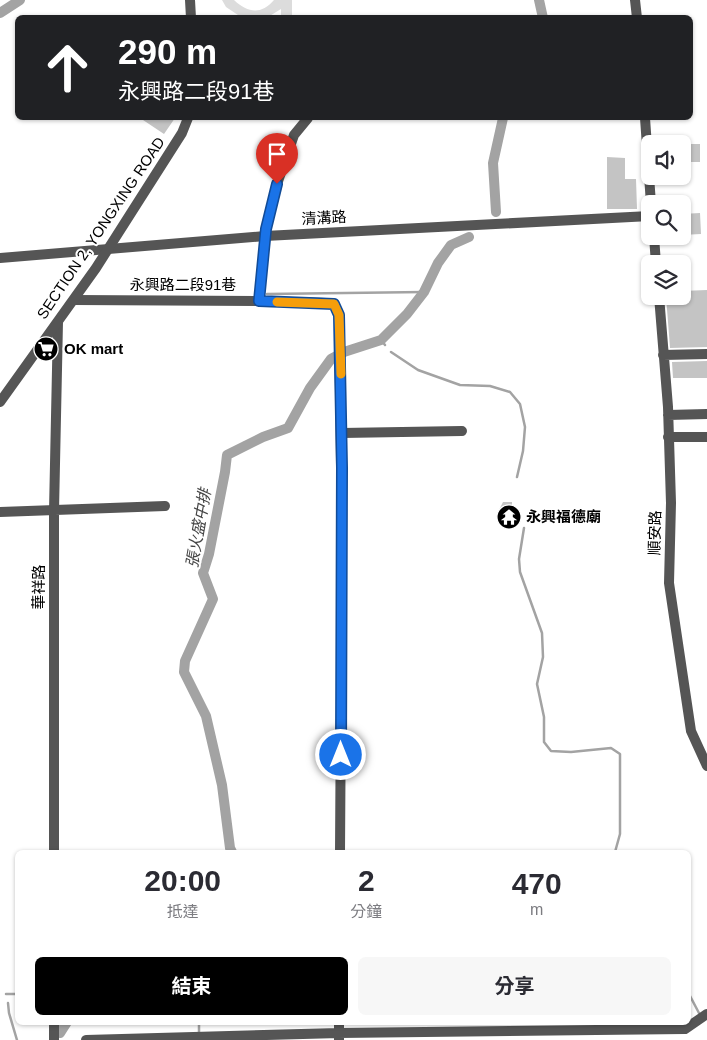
<!DOCTYPE html>
<html lang="zh-TW">
<meta charset="utf-8">
<style>
:root{--surface:#fff;--page:#f7f7f7;--text:#2b2b33;--muted:#7c7c81;--accent:#000}
body{margin:0;font-family:Arial,"Noto Sans TC",sans-serif;background:var(--page);color:var(--text);height:100vh;display:flex;flex-direction:column;font-size:19px;white-space:nowrap}
*{box-sizing:border-box;margin:0}
p{font-size:16px;color:var(--muted)}
.icon{flex:none;width:28px;height:28px;fill:none;stroke:currentColor;stroke-width:2;stroke-linecap:round;stroke-linejoin:round}
.map{position:relative;flex:1;overflow:hidden}
.sheet{position:absolute;left:15px;top:850px;width:676px;height:175px;display:flex;flex-direction:column;background:var(--surface);border-radius:8px;box-shadow:0 1px 4px #0004}
.sheet>*{flex:none}
.guide{position:absolute;left:15px;top:15px;width:678px;height:105px;border-radius:8px;box-shadow:0 1px 4px #0004;background:#202124;color:#fff;overflow:hidden}
.tools{position:absolute;left:641px;top:135px;display:grid;gap:10px}
.tools a{display:grid;place-items:center;width:50px;height:50px;border-radius:8px;background:var(--surface);box-shadow:0 1px 4px #0004;font-size:25px}
.pin{position:absolute;display:grid;place-items:center;width:42px;height:42px;color:#fff;margin:-51px -21px;border-radius:50% 50% 50% 0;rotate:-45deg;box-shadow:0 0 5px #0007}
.pin .icon{rotate:45deg}
.me{position:absolute;width:55px;margin:-28px;rotate:0deg;stroke-linejoin:round;filter:drop-shadow(0 0 4px #0008)}
.turn{display:flex;align-items:center;gap:18px;height:105px;padding:0 20px;font-size:22px}
.turn .icon{width:65px;height:65px;stroke-width:2.5}
.turn b{display:block;font-size:35px;line-height:42px}
.eta{display:flex;justify-content:space-evenly;align-items:center;height:85px;text-align:center}
.eta b{font-size:30px;font-weight:700;line-height:35px}
.primary-button{display:flex;gap:10px;margin-top:auto;padding:10px 20px}
.primary-button a{flex:1;height:58px;border-radius:8px;background:var(--accent);color:#fff;font-size:20px;font-weight:700;line-height:58px;text-align:center}
.primary-button a+a{background:var(--page);color:var(--text)}
.map>svg:first-child{display:block}
</style>
<div class="map">
<svg width="707" height="1040" viewBox="0 0 707 1040">
<rect width="100%" height="100%" fill="#fff"/>
<path fill="#dcdcdc" d="M 222,0 L 234,0 C 248,13 261,15 274,0 L 292,0 L 292,17 L 281,17 L 281,9 L 268,17 L 241,17 L 226,7 Z"/>
<g fill="none" stroke-linecap="round" stroke-linejoin="round">
<path stroke="#a3a3a3" stroke-width="2.5" d="M 267,294 L 424,292
M 381,340 L 385,345
M 391,352 L 418,370 L 460,385 L 490,386 L 510,392 L 520,404 L 525,427 L 523,451 L 517,477
M 524,528 L 519,559 L 520,572 L 542,633 L 543,657 L 537,684 L 544,717 L 544,742 L 551,751 L 571,752 L 611,748 L 620,754 L 620,834 L 615,852
M 6,994 L 18,994
M 689,994 L 700,1015
M 8,1003 L 9,1013 L 17,1040
M 199,1033 L 199,1022"/>
<path stroke="#a3a3a3" stroke-width="10" d="M 539,0 L 543,18
M 0,13 L 20,0
M 496,212 L 493,163 L 503,118
M 232,852 L 230,848 L 222,785 L 206,716 L 184,672 L 185,661 L 213,599 L 203,573 L 209,554 L 225,472 L 227,455 L 263,437 L 288,428 L 310,388 L 331,359 L 344,352 L 381,340 L 407,314 L 424,292 L 438,263 L 451,245 L 469,237
M 60,1033 L 67,1022"/>
</g>
<path fill="#c4c4c4" d="M 140,118 L 175,118 L 164,134 Z
M 682,144 L 700,144 L 700,162 L 682,162 Z
M 607,157 L 625,158 L 625,179 L 636,179 L 637,209 L 607,209 Z
M 700,213 L 701,234 L 682,235 L 682,214 Z
M 707,290 L 707,347 L 670,348 L 666,296 L 682,296 L 682,291 Z
M 707,361 L 707,378 L 673,378 L 672,362 Z
M 503,502 L 512,502 L 512,509 L 518,509 L 520,522 L 499,525 L 498,512 Z"/>
<g fill="none" stroke-linecap="round" stroke-linejoin="round">
<path stroke="#555" stroke-width="10" d="M 635,0 L 637,18
M 645,118 L 651,204
M 654,236 L 656,264
M 0,258 L 265,236 L 650,216
M 659,296 L 668,407 L 671,503 L 669,583 L 691,731 L 707,766
M 74,300 L 259,301 L 326,303 L 334,304 L 339,315 L 342,540 L 340,852
M 259,301 L 266,229 L 277,184 L 294,135 L 308,118
M 663,355 L 707,354
M 668,415 L 707,414
M 342,433 L 462,431
M 668,437 L 707,437
M 0,512 L 165,506
M 54,852 L 54,511 L 58,322
M 339,1022 L 339,1040
M 54,1040 L 54,1022
M 86,1040 L 339,1033 L 685,1029 L 707,1014"/>
<path stroke="#555" stroke-width="10" d="M 190,0 L 191,18
M 0,402 L 96,268 L 182,133 L 188,118"/>
</g>
<g fill="none" stroke-linecap="round" stroke-linejoin="round">
<defs>
<path id="route" d="M 277,184 L 266,229 L 259,301 L 334,304 L 339,315 L 342,468 L 341,755"/>
</defs>
<use href="#route" stroke="#114b97" stroke-width="12"/>
<use href="#route" stroke="#1a73e8" stroke-width="9"/>
<path stroke="#f59e0b" stroke-width="9" d="M 277,302 L 334,304 L 339,315 L 341,374"/>
</g>
<defs>
<symbol id="supermarket-disc" viewBox="-11 -11 22 22"><circle r="9.5" fill="#000" stroke="#fff"/><path d="M-6-5.5h2.5l.6 2H6L4.5 2H-2.5L-4.4-4H-6ZM-1.5 3.2a1.3 1.3 0 1 0 .1 0ZM3 3.2a1.3 1.3 0 1 0 .1 0Z" fill="#fff"/></symbol>
<symbol id="temple-disc" viewBox="-11 -11 22 22"><circle r="9.5" fill="#000" stroke="#fff"/><path d="M0-6L5-2H3V0L6.5 2.5H4V6H1.5V3h-3V6H-4V2.5H-6.5L-3 0V-2H-5Z" fill="#fff"/></symbol>
</defs>
<g fill-rule="evenodd">
<use href="#supermarket-disc" x="32" y="335" width="28" height="28"/>
<use href="#temple-disc" x="495" y="503" width="28" height="28"/>
</g>
<g text-anchor="middle" stroke-width="4" stroke-linejoin="round" paint-order="stroke">
<g font-size="15" fill="#000" stroke="#fff">
<text transform="translate(324 218) rotate(-3)" y="5">清溝路</text>
<text transform="translate(101 228) rotate(-56)" y="5">SECTION 2, YONGXING ROAD</text>
<text x="183" y="290">永興路二段91巷</text>
<text transform="translate(655 533) rotate(-89)" y="5">順安路</text>
<text transform="translate(39 587) rotate(-90)" y="5">華祥路</text>
</g>
<g font-size="15" font-weight="bold" fill="#000" stroke="#fff" text-anchor="start">
<text x="64" y="354">OK mart</text>
<text x="526" y="522">永興福德廟</text>
</g>
<g font-size="16" font-style="italic" fill="#444" stroke="#fff">
<text transform="translate(198 528) rotate(-80)" y="6">張火盛中排</text>
</g>
</g>
</svg>
<div class="tools">
<a><svg class="icon" aria-label="sound" viewBox="0 0 24 24"><path d="M4 9h4l5-4v14l-5-4H4zM17 9q2 3 0 6"/></svg></a>
<a><svg class="icon" aria-label="search" viewBox="0 0 24 24"><circle cx="10" cy="10" r="6"/><path d="M15 15l6 6"/></svg></a>
<a><svg class="icon" aria-label="layers" viewBox="0 0 24 24"><path d="M12 4l9 5-9 5-9-5zM3 14l9 5 9-5"/></svg></a>
</div>
<div class="pin" style="left:277px;top:184px;background:#d93025"><svg class="icon" aria-label="arrive" viewBox="0 0 24 24"><path d="M6 21V4h12l-3 4 3 4H6"/></svg></div>
<svg class="me" style="left:341px;top:755px" viewBox="-20 -20 40 40"><circle r="17" fill="#1a73e8" stroke="#fff" stroke-width="3"/><path d="M0-11L8 9 0 5-8 9z" fill="#fff"/></svg>
<div class="guide">
<div class="turn"><svg class="icon" aria-label="ahead" viewBox="0 0 24 24"><path d="M12 20V5M6 11l6-6 6 6"/></svg><div><b>290 m</b>永興路二段91巷</div></div>
</div>
<section class="sheet">
<div class="eta">
<div><b>20:00</b><p>抵達</p></div>
<div><b>2</b><p>分鐘</p></div>
<div><b>470</b><p>m</p></div>
</div>
<div class="primary-button"><a>結束</a><a>分享</a></div>
</section>
</div>
